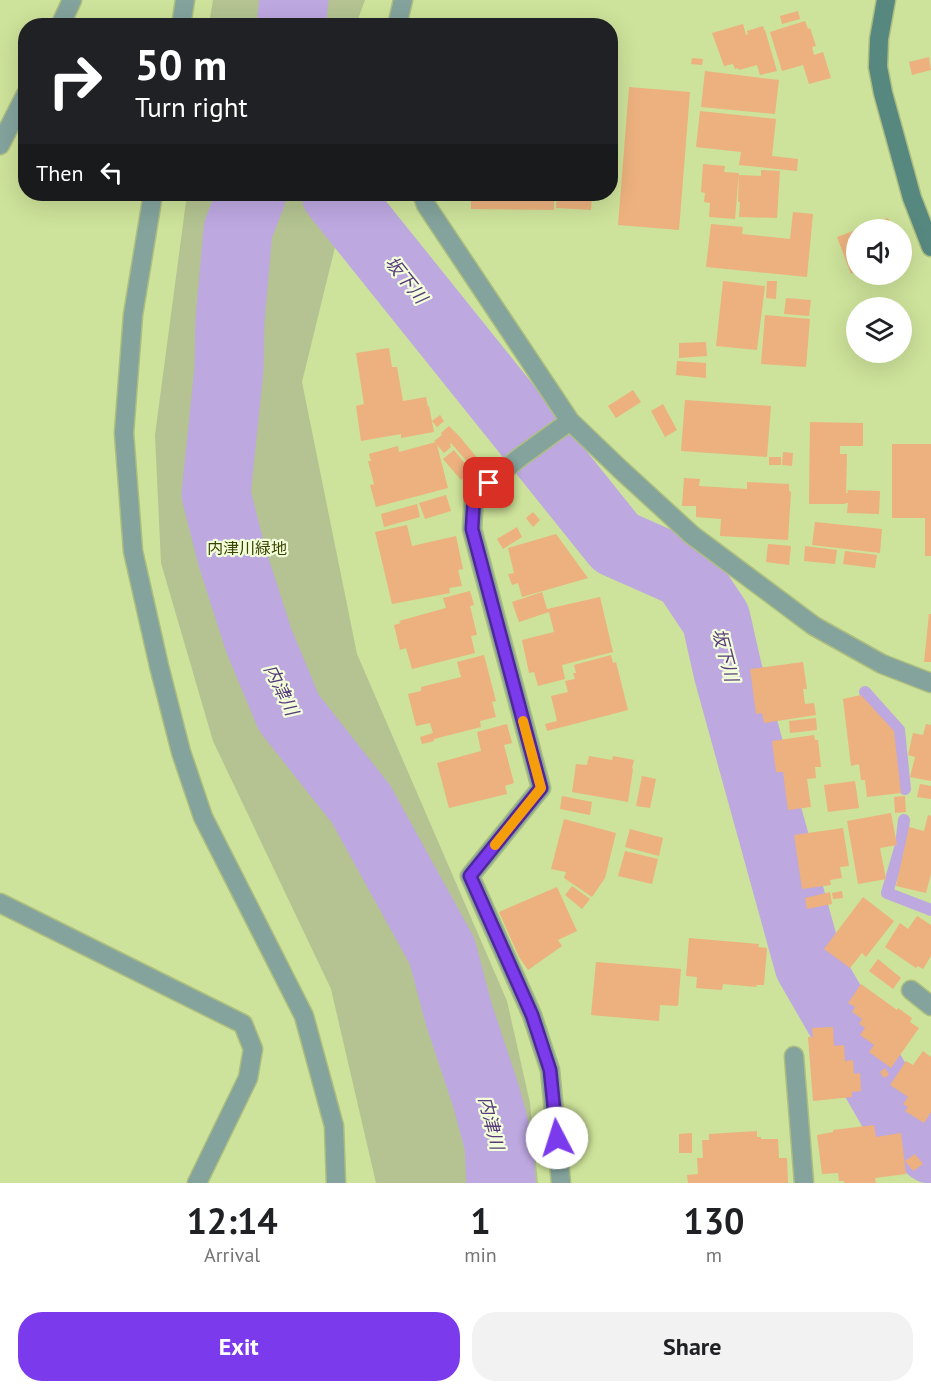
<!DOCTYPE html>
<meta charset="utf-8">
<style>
:root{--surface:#fff;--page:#f2f2f2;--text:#202124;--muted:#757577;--accent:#7c3aed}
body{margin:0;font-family:"PT Sans","Noto Sans JP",sans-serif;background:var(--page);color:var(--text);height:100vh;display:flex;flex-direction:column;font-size:22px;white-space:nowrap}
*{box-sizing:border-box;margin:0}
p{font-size:20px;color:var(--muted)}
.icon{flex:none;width:33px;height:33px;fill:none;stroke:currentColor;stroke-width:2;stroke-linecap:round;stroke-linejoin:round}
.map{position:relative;height:1183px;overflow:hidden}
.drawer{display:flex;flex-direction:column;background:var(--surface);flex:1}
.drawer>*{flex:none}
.top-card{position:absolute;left:18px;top:18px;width:600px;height:183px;border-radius:24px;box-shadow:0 6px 24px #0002;background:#202124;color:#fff;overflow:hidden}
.fabs{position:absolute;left:846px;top:219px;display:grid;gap:12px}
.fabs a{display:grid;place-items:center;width:66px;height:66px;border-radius:50%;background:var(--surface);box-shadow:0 6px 24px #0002;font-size:30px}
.pin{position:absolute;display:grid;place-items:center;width:51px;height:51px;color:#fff;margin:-26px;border-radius:12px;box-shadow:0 3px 9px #0006}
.me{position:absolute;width:66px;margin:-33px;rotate:355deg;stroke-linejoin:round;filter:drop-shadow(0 0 4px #0008)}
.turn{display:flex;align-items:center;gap:21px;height:126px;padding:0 18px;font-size:27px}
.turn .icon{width:78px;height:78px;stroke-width:2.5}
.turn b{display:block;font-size:42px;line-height:51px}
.then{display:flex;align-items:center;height:57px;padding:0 18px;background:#0003;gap:12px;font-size:22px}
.eta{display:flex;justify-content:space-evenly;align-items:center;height:102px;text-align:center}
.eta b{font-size:36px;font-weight:600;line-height:42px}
.action{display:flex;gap:12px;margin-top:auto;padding:12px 18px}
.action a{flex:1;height:69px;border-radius:24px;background:var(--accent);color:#fff;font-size:24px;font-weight:600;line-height:69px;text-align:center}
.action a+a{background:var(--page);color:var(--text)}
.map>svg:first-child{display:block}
</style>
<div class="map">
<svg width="931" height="1183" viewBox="0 0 931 1183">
<rect width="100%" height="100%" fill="#cde29a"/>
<path fill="#b4c391" d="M 213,0 L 365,0 L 358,19 L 359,25 L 209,25 Z
M 187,194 L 348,194 L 302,382 L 357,654 L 507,1001 L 530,1103 L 538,1183 L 376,1183 L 331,989 L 213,741 L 161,563 L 155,435 Z"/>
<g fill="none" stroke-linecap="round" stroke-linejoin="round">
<path stroke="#bda8e0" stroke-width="12" d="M 716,619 L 738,621
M 865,692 L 899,730 L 905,789
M 904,820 L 901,845 L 887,893 L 931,910"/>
<path stroke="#bda8e0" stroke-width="69" d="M 291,26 L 294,0
M 252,194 L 238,230 L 230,320 L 229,369 L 216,494 L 232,557 L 259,641 L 289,713 L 361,804 L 442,951 L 459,1015 L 486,1096 L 499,1144 L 501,1183
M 336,194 L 616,543 L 686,574 L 716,619 L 728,672 L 809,965 L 892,1109 L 931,1149"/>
</g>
<path fill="#ecb17e" d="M 798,11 L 800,19 L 782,24 L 780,16 Z
M 805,21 L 808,29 L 810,28 L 816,46 L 812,47 L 814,55 L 823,52 L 831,78 L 809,84 L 803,65 L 782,71 L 770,32 Z
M 743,24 L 746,35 L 748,34 L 747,31 L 763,26 L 764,30 L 765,30 L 777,71 L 760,75 L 757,65 L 739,70 L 738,68 L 735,69 L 733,64 L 724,66 L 712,33 Z
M 929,57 L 931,70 L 912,75 L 909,62 Z
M 692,58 L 703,59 L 702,65 L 691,64 Z
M 705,71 L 779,80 L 775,114 L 701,107 Z
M 629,87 L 690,92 L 679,230 L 618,225 Z
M 700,111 L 776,119 L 772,156 L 798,159 L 797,171 L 739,165 L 741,152 L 696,147 Z
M 703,164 L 725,166 L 724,172 L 739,173 L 735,219 L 709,217 L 710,203 L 704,202 L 705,193 L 701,192 Z
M 761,170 L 780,171 L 777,218 L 739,217 L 740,202 L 738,202 L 739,175 L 761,176 Z
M 471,194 L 554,194 L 554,210 L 471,209 Z
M 557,194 L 592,194 L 591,210 L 556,208 Z
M 793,212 L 813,214 L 807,277 L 706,267 L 711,224 L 743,227 L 742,234 L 790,239 Z
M 888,218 L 892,230 L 857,230 L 857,229 Z
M 856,230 L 856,271 L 851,274 L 837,237 Z
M 723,281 L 765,286 L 757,350 L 716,346 Z
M 767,281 L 777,281 L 776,299 L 766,298 Z
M 786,298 L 811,300 L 809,316 L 784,314 Z
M 765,315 L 810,319 L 806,367 L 761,364 Z
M 706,342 L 707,356 L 679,358 L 679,343 Z
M 389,348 L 392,367 L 397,367 L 403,401 L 426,397 L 428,407 L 429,406 L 434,432 L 401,438 L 401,434 L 361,441 L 356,406 L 364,404 L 356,353 Z
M 677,361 L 706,363 L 706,378 L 676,375 Z
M 633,390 L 641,402 L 616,418 L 608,406 Z
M 685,400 L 771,406 L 767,457 L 681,451 Z
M 663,404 L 677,430 L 665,437 L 651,411 Z
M 440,415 L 444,421 L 437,427 L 432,421 Z
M 810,422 L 863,423 L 863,446 L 840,446 L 840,454 L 847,454 L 846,493 L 848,493 L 847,490 L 880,491 L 879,514 L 847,513 L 848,503 L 845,503 L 846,504 L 809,504 Z
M 449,426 L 460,437 L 478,459 L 470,465 L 451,443 L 450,445 L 451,447 L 444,453 L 437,445 L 448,488 L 376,507 L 370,485 L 374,484 L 368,461 L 371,461 L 369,454 L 398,446 L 399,452 L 436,442 L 434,441 L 442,435 L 441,433 Z
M 892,444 L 931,444 L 931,556 L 925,556 L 925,518 L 892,518 Z
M 454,450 L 471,471 L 461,480 L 443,459 Z
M 783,452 L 793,453 L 792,466 L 782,465 Z
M 769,457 L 781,457 L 781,465 L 769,465 Z
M 684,478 L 700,479 L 699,486 L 747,489 L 747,482 L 789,484 L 789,491 L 791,492 L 788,540 L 720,536 L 721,519 L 696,517 L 696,506 L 682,506 Z
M 446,495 L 451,511 L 425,519 L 419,503 Z
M 417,504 L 420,517 L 384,527 L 381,514 Z
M 533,512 L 540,520 L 533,527 L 526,518 Z
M 815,522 L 882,529 L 880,553 L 812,545 Z
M 407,525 L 412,546 L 456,536 L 463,569 L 458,570 L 462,586 L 449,588 L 450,593 L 392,604 L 375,532 Z
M 517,527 L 522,537 L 503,549 L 497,539 Z
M 556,534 L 588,578 L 522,597 L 518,583 L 512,585 L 508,574 L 514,573 L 508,548 Z
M 768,544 L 791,546 L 789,565 L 766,562 Z
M 805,546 L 837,550 L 835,564 L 804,561 Z
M 845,551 L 877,555 L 875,568 L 843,564 Z
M 470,591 L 474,605 L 470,606 L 477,635 L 471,636 L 475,653 L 412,669 L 406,648 L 400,650 L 394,625 L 401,623 L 399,621 L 446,608 L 443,598 Z
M 542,592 L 547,609 L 600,597 L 613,652 L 562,665 L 565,679 L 538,686 L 534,672 L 529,673 L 522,640 L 554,632 L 549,612 L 519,622 L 512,602 Z
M 929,614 L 931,614 L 931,662 L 924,662 Z
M 484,655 L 496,701 L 492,702 L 496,717 L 480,721 L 481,727 L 434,739 L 434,741 L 422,744 L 420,737 L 433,733 L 430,723 L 416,726 L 408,694 L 421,691 L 421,687 L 461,677 L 457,662 Z
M 611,655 L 613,663 L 616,662 L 628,710 L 547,731 L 545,724 L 557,721 L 551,696 L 568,692 L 565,681 L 575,679 L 573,673 L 576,673 L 574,665 Z
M 803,662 L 807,689 L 803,689 L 805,704 L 814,703 L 816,715 L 764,723 L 762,713 L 756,714 L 750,669 Z
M 861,695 L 894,731 L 901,793 L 867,797 L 865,780 L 861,780 L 859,764 L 851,766 L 843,699 Z
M 816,718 L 817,730 L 790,733 L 789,721 Z
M 507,724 L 512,743 L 504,745 L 514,783 L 505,786 L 507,794 L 449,808 L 437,763 L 481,751 L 477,732 Z
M 926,724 L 931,725 L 931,781 L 910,777 L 915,757 L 908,755 L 913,733 L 923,735 Z
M 814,735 L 815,740 L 818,740 L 821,767 L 815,767 L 816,778 L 807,779 L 811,807 L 788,810 L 783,772 L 776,772 L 772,741 Z
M 589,756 L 612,760 L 613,756 L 634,760 L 632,768 L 633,769 L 628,802 L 572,792 L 576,764 L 587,765 Z
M 642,776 L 656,779 L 650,808 L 636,806 Z
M 855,781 L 859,808 L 828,812 L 824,785 Z
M 920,784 L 931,786 L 931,799 L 917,797 Z
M 562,796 L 592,802 L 590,815 L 560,809 Z
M 905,796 L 906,812 L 895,813 L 894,797 Z
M 891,813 L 897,845 L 880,848 L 886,879 L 858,884 L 847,821 Z
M 928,815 L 931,816 L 931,874 L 926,893 L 896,886 L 909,827 L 924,831 Z
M 564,819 L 616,833 L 605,878 L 592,897 L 564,878 L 566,872 L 551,869 Z
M 843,828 L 849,866 L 840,867 L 842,878 L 830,880 L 831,885 L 802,889 L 794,835 Z
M 630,829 L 663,838 L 659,856 L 625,847 Z
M 625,851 L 658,859 L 652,884 L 618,876 Z
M 572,886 L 590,899 L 582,909 L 565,895 Z
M 557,887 L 577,931 L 558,940 L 562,946 L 528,970 L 519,957 L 499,912 Z
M 842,891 L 843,898 L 833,899 L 832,893 Z
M 830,892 L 832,904 L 807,909 L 805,898 Z
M 863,897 L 894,921 L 866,957 L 862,953 L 850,968 L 824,949 Z
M 917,916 L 931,925 L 931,956 L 923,969 L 918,966 L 916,968 L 885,947 L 900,923 L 908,929 Z
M 689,938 L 759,944 L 758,947 L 767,948 L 764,985 L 756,985 L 757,987 L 723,984 L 722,990 L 696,988 L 697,977 L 686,976 Z
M 878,959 L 901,978 L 893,989 L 869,971 Z
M 596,962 L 681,969 L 678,1006 L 660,1005 L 659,1021 L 591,1015 Z
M 861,984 L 897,1010 L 898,1008 L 912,1018 L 910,1022 L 919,1028 L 891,1068 L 869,1052 L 874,1045 L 860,1035 L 865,1028 L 859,1024 L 862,1019 L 852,1012 L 855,1007 L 848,1003 Z
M 833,1027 L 834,1046 L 844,1045 L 845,1061 L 853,1060 L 854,1074 L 860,1073 L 861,1091 L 852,1092 L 852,1097 L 813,1101 L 808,1037 L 813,1037 L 812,1028 Z
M 923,1051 L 931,1057 L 931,1112 L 924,1123 L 905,1111 L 908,1107 L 903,1104 L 908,1097 L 890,1085 L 906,1061 L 913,1065 Z
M 885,1068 L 889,1075 L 884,1078 L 880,1072 Z
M 874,1125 L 876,1137 L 901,1133 L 906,1174 L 875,1178 L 876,1183 L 844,1183 L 844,1181 L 839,1181 L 838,1173 L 822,1174 L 817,1135 L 833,1132 L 833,1130 Z
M 757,1131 L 757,1137 L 761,1137 L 761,1139 L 778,1139 L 779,1158 L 787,1158 L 788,1183 L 688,1183 L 687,1175 L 698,1174 L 697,1158 L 703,1158 L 702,1140 L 709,1140 L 709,1134 Z
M 692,1133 L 692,1153 L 679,1153 L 679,1134 Z
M 915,1154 L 923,1164 L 913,1171 L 905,1161 Z"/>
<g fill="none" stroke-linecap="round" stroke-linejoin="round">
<defs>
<path id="street" d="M 60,26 L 72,0
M 181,26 L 185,0
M 397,26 L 403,0
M 0,145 L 26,94
M 153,194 L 133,315 L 124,433 L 133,551 L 159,666 L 181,752 L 203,817 L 304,1016 L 334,1126 L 336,1183
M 422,194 L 426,205 L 570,421 L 620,469 L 692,535 L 814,626 L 882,664 L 931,683
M 0,903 L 243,1024 L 253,1049 L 248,1078 L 197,1183
M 911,990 L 931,1006
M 794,1056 L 804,1183
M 561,1183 L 550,1070 L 532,1015 L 470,876 L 541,788 L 472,529 L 474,495 L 519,458 L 570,421"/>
<path id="secondary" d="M 886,0 L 879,39 L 878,67 L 883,93 L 912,198 L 931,247"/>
</defs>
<use href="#street" stroke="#acbe7f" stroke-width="21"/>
<use href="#secondary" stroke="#acbe7f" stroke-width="21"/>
<use href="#street" stroke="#83a39c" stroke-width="18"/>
<use href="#secondary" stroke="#578880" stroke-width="18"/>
</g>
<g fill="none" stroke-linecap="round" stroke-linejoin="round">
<defs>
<path id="route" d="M 489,483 L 474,495 L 472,529 L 541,788 L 470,876 L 532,1015 L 550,1070 L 557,1138"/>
</defs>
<use href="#route" stroke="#51269a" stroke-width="15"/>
<use href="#route" stroke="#7c3aed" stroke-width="10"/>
<path stroke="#f59e0b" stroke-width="10" d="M 495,845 L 541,788 L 523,721"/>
</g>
<g text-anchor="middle" stroke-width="4.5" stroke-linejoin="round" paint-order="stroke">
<g font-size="16" fill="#374500" stroke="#f3feda">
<text x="247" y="554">内津川緑地</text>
</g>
<g font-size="18" font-style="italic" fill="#573a7c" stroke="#f3feda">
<text transform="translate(406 280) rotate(51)" y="6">坂下川</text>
<text transform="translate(725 655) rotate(75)" y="6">坂下川</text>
<text transform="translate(281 690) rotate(64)" y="6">内津川</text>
<text transform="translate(491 1123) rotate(76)" y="6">内津川</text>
</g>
</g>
</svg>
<div class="fabs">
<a><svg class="icon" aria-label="sound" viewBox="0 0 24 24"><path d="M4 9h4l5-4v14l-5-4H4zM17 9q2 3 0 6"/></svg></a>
<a><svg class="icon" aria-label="layers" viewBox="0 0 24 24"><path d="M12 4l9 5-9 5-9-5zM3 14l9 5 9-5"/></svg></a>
</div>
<div class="pin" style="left:489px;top:483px;background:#d93025"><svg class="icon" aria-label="arrive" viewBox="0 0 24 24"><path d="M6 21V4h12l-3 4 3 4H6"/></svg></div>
<svg class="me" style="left:557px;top:1138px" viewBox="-20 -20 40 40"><circle r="19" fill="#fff"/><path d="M0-13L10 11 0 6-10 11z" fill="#7c3aed"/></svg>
<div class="top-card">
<div class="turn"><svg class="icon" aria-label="right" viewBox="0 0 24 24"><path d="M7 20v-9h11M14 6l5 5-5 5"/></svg><div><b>50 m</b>Turn right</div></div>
<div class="then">Then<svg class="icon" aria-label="left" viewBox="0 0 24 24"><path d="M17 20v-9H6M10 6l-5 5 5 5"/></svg></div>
</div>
</div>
<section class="drawer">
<div class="eta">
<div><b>12:14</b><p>Arrival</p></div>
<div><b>1</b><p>min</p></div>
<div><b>130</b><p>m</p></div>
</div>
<div class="action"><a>Exit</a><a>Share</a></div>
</section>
